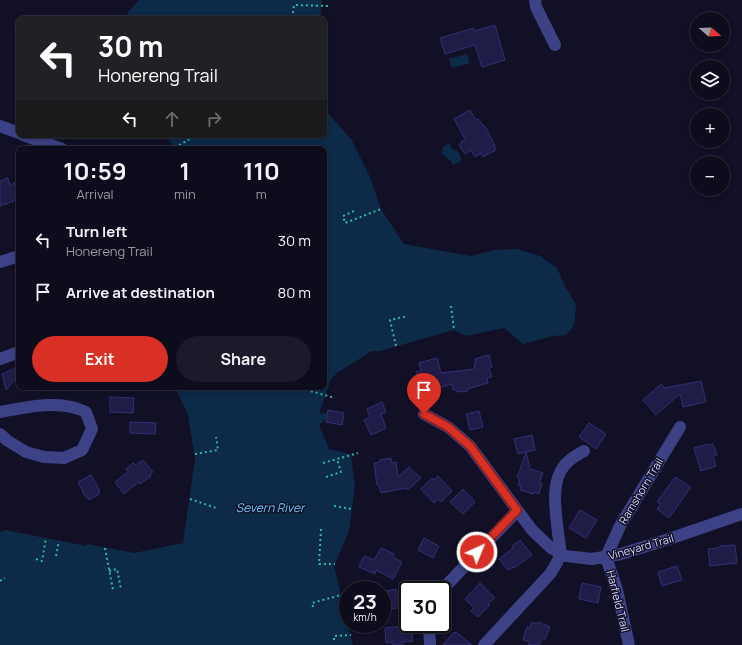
<!DOCTYPE html>
<meta charset="utf-8">
<style>
:root{--surface:#0d0c1d;--page:#1b1a2a;--text:#f1f3f6;--muted:#9a9ba4;--line:#2d2c3b;--accent:#d93025}
body{margin:0;font-family:Manrope,sans-serif;background:var(--page);color:var(--text);height:100vh;display:flex;flex-direction:column;font-size:15px;white-space:nowrap}
*{box-sizing:border-box;margin:0}
p{font-size:13px;color:var(--muted)}
.icon{flex:none;width:22px;height:22px;fill:none;stroke:currentColor;stroke-width:2;stroke-linecap:round;stroke-linejoin:round}
.map{position:relative;flex:1;overflow:hidden}
.panel{position:absolute;left:16px;top:146px;width:311px;height:244px;display:flex;flex-direction:column;background:var(--surface);border-radius:8px;box-shadow:0 2px 6px #0003,0 0 0 1px var(--line)}
.panel>*{flex:none}
.hud{position:absolute;left:16px;top:16px;width:311px;height:122px;border-radius:8px;box-shadow:0 2px 6px #0003,0 0 0 1px var(--line);background:#202124;color:#fff;overflow:hidden}
.needle{width:26px;rotate:109deg}
.buttons{position:absolute;left:690px;top:12px;display:grid;gap:8px}
.buttons a{display:grid;place-items:center;width:40px;height:40px;border-radius:50%;background:var(--surface);box-shadow:0 2px 6px #0003,0 0 0 1px var(--line);font-size:20px}
.speed{position:absolute;left:339px;top:581px;display:flex;gap:8px;font-size:20px;font-weight:700;text-align:center}
.speed>*{display:grid;place-content:center;width:52px;height:52px;border-radius:50%;background:var(--surface);box-shadow:0 2px 6px #0003,0 0 0 1px var(--line);line-height:1}
.speed small{font-size:10px;font-weight:400}
.speed .limit{border:2px solid #111;border-radius:6px;background:#fff;color:#111}
.pin{position:absolute;display:grid;place-items:center;width:34px;height:34px;color:#fff;margin:-41px -17px;border-radius:50% 50% 50% 0;rotate:-45deg;box-shadow:0 0 4px #0007}
.pin .icon{rotate:45deg}
.me{position:absolute;width:44px;margin:-22px;rotate:44deg;stroke-linejoin:round;filter:drop-shadow(0 0 3px #0008)}
.turn{display:flex;align-items:center;gap:14px;height:84px;padding:0 16px;font-size:18px}
.turn .icon{width:52px;height:52px;stroke-width:2.5}
.turn b{display:block;font-size:28px;line-height:34px}
.lanes{display:flex;align-items:center;height:38px;padding:0 16px;background:#0003;justify-content:center;gap:20px;direction:ltr}
.lanes .off{opacity:.35}
.eta{display:flex;justify-content:space-evenly;align-items:center;height:68px;text-align:center}
.eta b{font-size:24px;font-weight:700;line-height:28px}
.cta{display:flex;gap:8px;margin-top:auto;padding:8px 16px}
.cta a{flex:1;height:46px;border-radius:24px;background:var(--accent);color:#fff;font-size:16px;font-weight:700;line-height:46px;text-align:center}
.cta a+a{background:var(--page);color:var(--text)}
ul{padding:0;list-style:none}
li{display:flex;align-items:center;gap:12px;height:52px;padding:0 16px}
li div{flex:1}
li b{display:block;font-size:15px}
li em{font-style:normal}
.map>svg:first-child{display:block}
</style>
<div class="map">
<svg width="742" height="645" viewBox="0 0 742 645">
<rect width="100%" height="100%" fill="#111027"/>
<path fill="#0d2a49" d="M 139,0 L 322,0 L 320,19 L 126,19 L 128,12 Z
M 467,54 L 470,63 L 452,68 L 449,59 Z
M 324,109 L 351,139 L 369,175 L 381,209 L 404,244 L 471,256 L 494,250 L 517,249 L 540,256 L 557,268 L 566,288 L 576,304 L 575,321 L 571,330 L 565,335 L 553,336 L 523,344 L 504,328 L 466,336 L 454,330 L 380,351 L 372,351 L 337,373 L 331,379 L 319,414 L 328,413 L 327,418 L 319,425 L 329,449 L 351,454 L 355,487 L 349,531 L 334,566 L 353,645 L 0,645 L 0,532 L 5,530 L 86,546 L 87,544 L 134,553 L 183,543 L 195,459 L 188,415 L 176,390 L 176,387 L 324,387 L 324,149 L 176,149 L 165,135 L 324,135 Z
M 449,143 L 453,150 L 457,150 L 462,160 L 453,165 L 451,161 L 442,154 L 443,147 Z"/>
<path fill="#201c48" stroke="#342f73" d="M 495,25 L 505,60 L 482,67 L 475,45 L 445,54 L 440,38 L 474,28 L 475,31 Z
M 470,110 L 476,120 L 478,119 L 486,128 L 495,146 L 494,146 L 496,150 L 483,157 L 481,153 L 475,157 L 471,150 L 465,154 L 459,145 L 462,143 L 461,142 L 465,139 L 454,119 Z
M 8,178 L 10,185 L 19,181 L 19,197 L 14,199 L 14,201 L 0,206 L 0,181 Z
M 489,355 L 492,367 L 489,368 L 492,377 L 487,378 L 488,383 L 467,389 L 468,391 L 457,392 L 457,390 L 453,390 L 452,384 L 422,393 L 416,372 L 421,371 L 419,363 L 437,358 L 441,373 L 475,369 L 474,364 L 476,363 L 475,359 Z
M 19,367 L 19,374 L 6,390 L 2,374 Z
M 701,381 L 706,402 L 683,407 L 680,394 L 656,415 L 643,400 L 661,384 L 665,388 Z
M 110,397 L 134,398 L 133,413 L 110,412 Z
M 382,402 L 386,412 L 381,414 L 386,428 L 371,435 L 364,420 L 370,417 L 367,409 Z
M 328,410 L 344,413 L 342,425 L 326,422 Z
M 479,411 L 483,427 L 470,430 L 466,414 Z
M 130,422 L 156,423 L 155,434 L 130,433 Z
M 589,423 L 606,434 L 596,449 L 579,437 Z
M 532,435 L 535,450 L 526,452 L 530,469 L 543,473 L 539,483 L 542,484 L 539,494 L 534,492 L 533,494 L 520,490 L 521,486 L 518,485 L 520,479 L 517,478 L 526,452 L 518,454 L 514,439 Z
M 709,444 L 710,445 L 713,444 L 717,455 L 713,456 L 716,466 L 701,471 L 694,448 Z
M 391,458 L 392,463 L 396,462 L 398,477 L 409,467 L 421,478 L 408,490 L 406,488 L 381,493 L 379,485 L 377,485 L 374,463 L 380,462 L 380,460 Z
M 143,460 L 153,472 L 150,474 L 151,476 L 140,484 L 139,482 L 124,494 L 115,482 L 128,472 L 126,469 L 133,463 L 136,465 Z
M 91,475 L 100,491 L 98,492 L 99,494 L 89,500 L 88,498 L 86,498 L 78,482 Z
M 438,476 L 452,491 L 441,502 L 438,499 L 434,503 L 421,489 L 432,478 L 434,480 Z
M 675,477 L 691,487 L 669,518 L 657,509 L 661,504 L 657,502 Z
M 463,489 L 475,502 L 463,514 L 450,502 Z
M 580,510 L 597,520 L 586,538 L 569,528 Z
M 424,538 L 439,546 L 433,558 L 418,550 Z
M 520,540 L 532,555 L 514,568 L 513,567 L 508,570 L 499,559 L 513,548 L 512,546 Z
M 735,545 L 737,563 L 710,566 L 708,549 L 718,548 L 718,547 L 720,546 Z
M 381,548 L 394,554 L 393,557 L 402,562 L 393,579 L 376,570 L 375,574 L 359,567 L 364,556 L 374,560 Z
M 677,566 L 682,580 L 662,586 L 658,572 Z
M 480,583 L 495,598 L 488,603 L 490,605 L 478,617 L 471,611 L 474,608 L 465,599 Z
M 582,583 L 601,587 L 598,603 L 579,599 Z
M 396,589 L 397,594 L 405,593 L 407,606 L 382,611 L 382,592 Z
M 532,622 L 537,624 L 538,622 L 550,627 L 545,639 L 542,638 L 539,645 L 528,645 L 530,642 L 523,640 L 527,627 L 530,628 Z
M 412,625 L 414,634 L 412,635 L 413,641 L 403,642 L 403,645 L 393,645 L 393,642 L 386,643 L 385,628 Z
M 454,632 L 455,633 L 456,632 L 472,645 L 443,645 Z"/>
<g fill="none" stroke-linecap="round" stroke-linejoin="round">
<path stroke="#32b7a0" stroke-width="2" stroke-dasharray="2 3" stroke-linecap="butt" d="M 293,13 L 294,5 L 328,6
M 175,148 L 196,135
M 354,211 L 343,216 L 345,223 L 381,209
M 451,306 L 454,330
M 396,346 L 390,320 L 408,316
M 311,387 L 310,391 L 335,398
M 195,454 L 218,450 L 216,437
M 323,463 L 358,453
M 326,477 L 341,472 L 337,459
M 190,499 L 216,508
M 334,506 L 352,509
M 321,529 L 319,564 L 335,564
M 105,548 L 113,590
M 56,556 L 59,541
M 36,559 L 42,561 L 46,538
M 109,571 L 117,569 L 121,589
M 0,581 L 5,578
M 313,607 L 312,603 L 341,595
M 334,640 L 334,636 L 351,635"/>
<path stroke="#3c4285" stroke-width="12" d="M 535,0 L 536,7 L 555,45
M 0,126 L 19,133
M 23,135 L 62,149
M 0,262 L 19,256
M 0,359 L 19,352
M 0,412 C 28,407 60,399 86,412 L 92,429 L 82,450 L 64,458 L 44,457 L 26,452 L 8,441 L 0,434
M 424,414 L 448,427 L 470,446 L 532,530 L 551,548 L 566,556 L 592,559 L 621,554 L 669,539 L 742,514
M 606,557 L 620,526 L 680,427
M 606,557 L 617,590 L 629,645
M 442,590 L 517,511
M 429,624 L 430,645
M 484,645 L 550,574 C 554,568 558,562 560,555 C 561,548 559,540 558,533 C 556,513 550,483 564,466 C 569,459 577,455 584,451"/>
</g>
<g fill="none" stroke-linecap="round" stroke-linejoin="round">
<defs>
<path id="route" d="M 424,414 L 448,427 L 470,446 L 517,510 L 477,552"/>
</defs>
<use href="#route" stroke="#8d1f18" stroke-width="10"/>
<use href="#route" stroke="#d93025" stroke-width="7"/>
</g>
<g text-anchor="middle" stroke-width="3" stroke-linejoin="round" paint-order="stroke">
<g font-size="11" fill="#d7d7fe" stroke="#111027">
<text transform="translate(641 491) rotate(-59)" y="4">Ramshorn Trail</text>
<text transform="translate(641 547) rotate(-16)" y="4">Vineyard Trail</text>
<text transform="translate(618 601) rotate(76)" y="4">Harfield Trail</text>
</g>
<g font-size="12" font-style="italic" fill="#67c8fd" stroke="#111027">
<text x="270" y="512">Severn River</text>
</g>
</g>
</svg>
<div class="buttons">
<a><svg class="needle" viewBox="-14 -14 28 28"><path d="M0-13l5 13h-10z" fill="#e53935"/><path d="M0 13l5-13h-10z" fill="#9a9ba4"/></svg></a>
<a><svg class="icon" aria-label="layers" viewBox="0 0 24 24"><path d="M12 4l9 5-9 5-9-5zM3 14l9 5 9-5"/></svg></a>
<a>+</a>
<a>−</a>
</div>
<div class="speed"><div>23<small>km/h</small></div><div class="limit">30</div></div>
<div class="pin" style="left:424px;top:414px;background:#d93025"><svg class="icon" aria-label="arrive" viewBox="0 0 24 24"><path d="M6 21V4h12l-3 4 3 4H6"/></svg></div>
<svg class="me" style="left:477px;top:552px" viewBox="-20 -20 40 40"><circle r="17" fill="#d93025" stroke="#fff" stroke-width="3"/><path d="M0-11L8 9 0 5-8 9z" fill="#fff"/></svg>
<div class="hud">
<div class="turn"><svg class="icon" aria-label="left" viewBox="0 0 24 24"><path d="M17 20v-9H6M10 6l-5 5 5 5"/></svg><div><b>30 m</b>Honereng Trail</div></div>
<div class="lanes"><svg class="icon" aria-label="left" viewBox="0 0 24 24"><path d="M17 20v-9H6M10 6l-5 5 5 5"/></svg><svg class="icon off" aria-label="ahead" viewBox="0 0 24 24"><path d="M12 20V5M6 11l6-6 6 6"/></svg><svg class="icon off" aria-label="right" viewBox="0 0 24 24"><path d="M7 20v-9h11M14 6l5 5-5 5"/></svg></div>
</div>
<section class="panel">
<div class="eta">
<div><b>10:59</b><p>Arrival</p></div>
<div><b>1</b><p>min</p></div>
<div><b>110</b><p>m</p></div>
</div>
<ul>
<li><svg class="icon" aria-label="left" viewBox="0 0 24 24"><path d="M17 20v-9H6M10 6l-5 5 5 5"/></svg><div><b>Turn left</b><p>Honereng Trail</p></div><em>30 m</em></li>
<li><svg class="icon" aria-label="arrive" viewBox="0 0 24 24"><path d="M6 21V4h12l-3 4 3 4H6"/></svg><div><b>Arrive at destination</b></div><em>80 m</em></li>
</ul>
<div class="cta"><a>Exit</a><a>Share</a></div>
</section>
</div>
